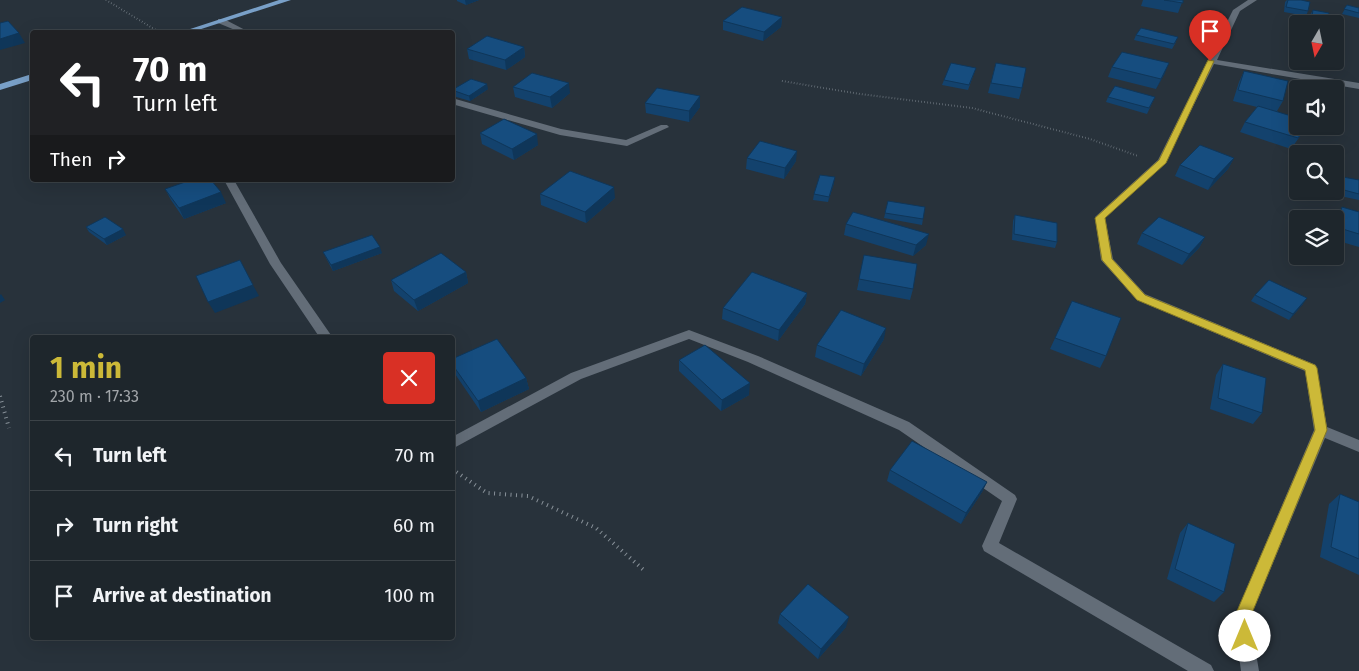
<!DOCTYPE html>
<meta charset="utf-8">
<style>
:root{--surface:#1e262c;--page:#2b3238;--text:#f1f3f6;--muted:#a1a5a9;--line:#3c4348;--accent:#ccb938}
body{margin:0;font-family:"Fira Sans",sans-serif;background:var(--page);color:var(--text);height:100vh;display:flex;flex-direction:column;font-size:19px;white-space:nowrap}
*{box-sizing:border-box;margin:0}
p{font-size:16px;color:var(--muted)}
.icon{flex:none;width:28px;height:28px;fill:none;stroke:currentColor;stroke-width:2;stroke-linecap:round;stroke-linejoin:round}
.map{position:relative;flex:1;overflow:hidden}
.side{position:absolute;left:30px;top:335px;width:425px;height:305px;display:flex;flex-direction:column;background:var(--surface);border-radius:5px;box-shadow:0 5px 20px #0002,0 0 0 1px var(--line)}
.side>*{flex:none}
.banner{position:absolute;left:30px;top:30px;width:425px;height:152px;border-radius:5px;box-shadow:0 5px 20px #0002,0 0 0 1px var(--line);background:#202124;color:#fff;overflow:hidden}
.needle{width:32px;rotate:189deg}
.buttons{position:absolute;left:1289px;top:15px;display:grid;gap:10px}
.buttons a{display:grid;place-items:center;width:55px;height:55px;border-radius:5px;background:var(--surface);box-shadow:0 5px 20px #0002,0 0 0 1px var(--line);font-size:25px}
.pin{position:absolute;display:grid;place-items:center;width:42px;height:42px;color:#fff;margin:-51px -21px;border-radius:50% 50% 50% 0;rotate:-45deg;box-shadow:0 0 5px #0007}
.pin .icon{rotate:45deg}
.me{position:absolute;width:55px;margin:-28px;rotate:0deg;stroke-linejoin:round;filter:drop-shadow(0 0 4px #0008)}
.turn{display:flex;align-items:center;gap:18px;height:105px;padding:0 20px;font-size:22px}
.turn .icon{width:65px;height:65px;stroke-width:2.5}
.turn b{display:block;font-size:35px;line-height:42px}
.then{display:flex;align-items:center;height:48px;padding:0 20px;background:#0003;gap:10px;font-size:19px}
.round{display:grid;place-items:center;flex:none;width:52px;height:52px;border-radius:5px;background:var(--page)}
.head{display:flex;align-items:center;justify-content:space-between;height:85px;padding:0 20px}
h1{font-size:30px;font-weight:700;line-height:38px;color:var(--accent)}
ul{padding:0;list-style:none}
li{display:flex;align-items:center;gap:15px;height:70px;padding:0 20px;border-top:1px solid var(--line)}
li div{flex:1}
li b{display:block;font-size:19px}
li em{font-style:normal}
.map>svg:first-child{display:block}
</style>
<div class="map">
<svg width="1359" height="671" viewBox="0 0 1359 671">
<rect width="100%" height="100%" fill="#28323b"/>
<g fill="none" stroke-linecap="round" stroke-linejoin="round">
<path stroke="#889199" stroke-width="2" stroke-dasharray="0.5 2.5" stroke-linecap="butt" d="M 106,0 L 159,32
M 782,81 L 860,94 L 972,108 L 1090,139 L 1138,156"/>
<path stroke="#889199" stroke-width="4" stroke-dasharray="1 4.5" stroke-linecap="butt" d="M 0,396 L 9,428
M 452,469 L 487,493 L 528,496 L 596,528 L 646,572"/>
<path fill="#636d78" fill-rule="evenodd" d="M 1248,0 L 1257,0 L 1240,11 L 1217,60 L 1359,83 L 1359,89 L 1214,64 L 1165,163 L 1105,218 L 1113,259 L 1145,294 L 1316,365 L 1327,427 L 1359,440 L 1359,452 L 1325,438 L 1250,618 L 1259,671 L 1241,671 L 1234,618 L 1314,430 L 1305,371 L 1137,300 L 1101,260 L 1095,217 L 1158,160 L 1233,10 Z
M 218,19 L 224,19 L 249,32 L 240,32 L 218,23 Z
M 452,98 L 561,129 L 626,140 L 661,125 L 667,125 L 669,127 L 627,146 L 560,135 L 452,104 Z
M 224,180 L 234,180 L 281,263 L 333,338 L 320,338 L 270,264 Z
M 689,330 L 758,356 L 909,422 L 1015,495 L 1017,499 L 999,543 L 1211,665 L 1214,671 L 1188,671 L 984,551 L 982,546 L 1002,501 L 899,430 L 748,362 L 689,339 L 581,379 L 452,449 L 452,437 L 571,373 Z"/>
<path fill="#79a0c8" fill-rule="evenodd" d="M 279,0 L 291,0 L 192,32 L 181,32 Z
M 32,74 L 32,80 L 0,90 L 0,84 Z"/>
</g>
<path fill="#13426d" d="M 457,0 L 479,0 L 466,5 L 457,1 Z
M 1143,0 L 1183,0 L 1178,13 L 1141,6 Z
M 1287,0 L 1301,0 L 1308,11 L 1306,16 L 1284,12 L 1285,2 Z
M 1347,5 L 1359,8 L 1359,18 L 1342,14 Z
M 1313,10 L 1328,19 L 1325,24 L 1309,21 L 1310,15 Z
M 782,17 L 781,27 L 763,41 L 723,30 L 723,21 Z
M 1136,35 L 1176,42 L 1172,49 L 1134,40 Z
M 524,47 L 525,57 L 506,70 L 469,59 L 467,49 Z
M 996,63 L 1022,88 L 1019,99 L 988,93 Z
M 1112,67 L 1165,73 L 1156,89 L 1108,77 Z
M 976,68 L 968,90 L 942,85 L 944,80 Z
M 1244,71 L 1283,101 L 1277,111 L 1303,132 L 1291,149 L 1240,132 L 1245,122 L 1257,107 L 1233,101 L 1239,82 Z
M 513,87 L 570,93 L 552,108 L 515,97 Z
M 488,89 L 470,101 L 453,96 L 452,90 Z
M 1108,97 L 1155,97 L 1147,114 L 1106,102 Z
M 645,103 L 700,107 L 689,122 L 646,113 Z
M 480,133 L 538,145 L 514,160 L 482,144 Z
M 747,158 L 796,161 L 784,179 L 746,169 Z
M 1234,158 L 1228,169 L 1208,190 L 1175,176 L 1180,165 Z
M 1343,177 L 1359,180 L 1359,200 L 1340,196 L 1339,182 Z
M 834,183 L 828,202 L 813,200 L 814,194 Z
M 165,189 L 226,203 L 184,219 L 171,200 Z
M 540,194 L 615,198 L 586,223 L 541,205 Z
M 888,201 L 923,219 L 922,225 L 884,218 Z
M 1342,207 L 1359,212 L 1359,247 L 1335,240 L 1335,219 L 1334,219 Z
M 1015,215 L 1057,242 L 1055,248 L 1012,240 L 1013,221 Z
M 846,224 L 926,245 L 913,256 L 844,235 Z
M 86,227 L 126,235 L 107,245 L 89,232 Z
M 1142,233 L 1205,237 L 1199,248 L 1182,265 L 1137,244 Z
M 323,252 L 382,253 L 333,271 L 326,258 Z
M 864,255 L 913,289 L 910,300 L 857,290 Z
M 466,272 L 468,283 L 418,311 L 394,291 L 391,280 Z
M 807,293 L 805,304 L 778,341 L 722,319 L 723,308 Z
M 1255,295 L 1303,304 L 1289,320 L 1251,301 Z
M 1072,301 L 1106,356 L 1100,368 L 1050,349 Z
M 884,339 L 861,376 L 815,357 L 817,345 Z
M 452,359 L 526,378 L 529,389 L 481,412 L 453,371 Z
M 679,360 L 749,395 L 721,411 L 679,371 Z
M 1223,364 L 1262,413 L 1253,424 L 1210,409 L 1216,375 Z
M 890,470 L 987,482 L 982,492 L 961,524 L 887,481 Z
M 1340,494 L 1359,502 L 1359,575 L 1320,557 L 1329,504 Z
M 1188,523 L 1224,592 L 1214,602 L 1167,579 L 1180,533 Z
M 780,614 L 846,627 L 818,659 L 778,623 Z"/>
<path fill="#0f3659" d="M 465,0 L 479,0 L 466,5 Z
M 782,17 L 781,27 L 763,41 L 764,32 Z
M 19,33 L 25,43 L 0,50 L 0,39 Z
M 524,47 L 525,57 L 506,70 L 505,60 Z
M 1169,63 L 1165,73 L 1156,89 Z
M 569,83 L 570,93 L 552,108 L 550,97 Z
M 487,84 L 488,89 L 470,101 L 469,96 Z
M 700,96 L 700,107 L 689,122 L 689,111 Z
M 537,134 L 538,145 L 514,160 L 512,149 Z
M 797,151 L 796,161 L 784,179 L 785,168 Z
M 1234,158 L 1228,169 L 1208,190 L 1214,179 Z
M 835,177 L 834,183 L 828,202 L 829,197 Z
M 614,187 L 615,198 L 586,223 L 585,212 Z
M 221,192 L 226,203 L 184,219 L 179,208 Z
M 123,229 L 126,235 L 107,245 L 104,239 Z
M 929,234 L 926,245 L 913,256 L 916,245 Z
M 1205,237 L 1199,248 L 1182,265 L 1189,254 Z
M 380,247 L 382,253 L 333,271 L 331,265 Z
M 466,272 L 468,283 L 418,311 L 414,300 Z
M 253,285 L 259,296 L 215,313 L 208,302 Z
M 807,293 L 805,304 L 778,341 L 779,330 Z
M 1,294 L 5,300 L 0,303 L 0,295 Z
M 1307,298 L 1303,304 L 1289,320 L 1293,314 Z
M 886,328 L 884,339 L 861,376 L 864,364 Z
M 526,378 L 529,389 L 481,412 L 478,401 Z
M 750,383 L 749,395 L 721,411 L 722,400 Z
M 987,482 L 982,492 L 961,524 L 966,513 Z
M 849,617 L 846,627 L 818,659 L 821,649 Z"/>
<path fill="#164d7f" stroke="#0f3659" d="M 1164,0 L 1183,0 L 1183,3 Z
M 1288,0 L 1301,0 L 1310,2 L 1308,11 L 1286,7 Z
M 1347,5 L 1359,8 L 1359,13 L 1344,9 Z
M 742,7 L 782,17 L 764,32 L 723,21 Z
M 1313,10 L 1329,13 L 1328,19 L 1312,16 Z
M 8,21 L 19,33 L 0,39 L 0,23 Z
M 1141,28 L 1178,37 L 1174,44 L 1136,35 Z
M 487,36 L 524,47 L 505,60 L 467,49 Z
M 1122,52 L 1169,63 L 1161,79 L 1112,67 Z
M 951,63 L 976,68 L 969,85 L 944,80 Z
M 996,63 L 1026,68 L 1022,88 L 991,83 Z
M 1244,71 L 1288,81 L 1283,101 L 1238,90 Z
M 532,73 L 569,83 L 550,97 L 513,87 Z
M 471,79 L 487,84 L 469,96 L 452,90 Z
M 1115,86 L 1155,97 L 1149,108 L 1108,97 Z
M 657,88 L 700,96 L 689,111 L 645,103 Z
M 1258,106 L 1298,118 L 1298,126 L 1306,126 L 1298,138 L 1245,122 Z
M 504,119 L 537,134 L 512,149 L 480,133 Z
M 760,141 L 797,151 L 785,168 L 747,158 Z
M 1200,145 L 1234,158 L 1214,179 L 1180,165 Z
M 570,171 L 614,187 L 585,212 L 540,194 Z
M 820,175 L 835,177 L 829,197 L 814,194 Z
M 1343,177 L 1359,180 L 1359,194 L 1344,190 Z
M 191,180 L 211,180 L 221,192 L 179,208 L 165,189 Z
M 888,201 L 925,207 L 923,219 L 885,213 Z
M 1342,207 L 1359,212 L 1359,234 L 1336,227 Z
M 853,212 L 929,234 L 916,245 L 846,224 Z
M 1015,215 L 1057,223 L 1057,242 L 1014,234 Z
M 105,217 L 123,229 L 104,239 L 86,227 Z
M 1159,217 L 1205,237 L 1189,254 L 1142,233 Z
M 372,235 L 380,247 L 331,265 L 323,252 Z
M 441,253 L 466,272 L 414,300 L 391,280 Z
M 864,255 L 917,264 L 913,289 L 859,279 Z
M 240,260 L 253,285 L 208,302 L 196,276 Z
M 752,272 L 807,293 L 779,330 L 723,308 Z
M 1269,280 L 1307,298 L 1293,314 L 1255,295 Z
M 1072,301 L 1121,318 L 1106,356 L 1055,338 Z
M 841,310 L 886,328 L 864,364 L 817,345 Z
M 497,339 L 526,378 L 478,401 L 452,364 L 452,359 Z
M 705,345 L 750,383 L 722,400 L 679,360 Z
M 1223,364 L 1266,378 L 1262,413 L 1218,398 Z
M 912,441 L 987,482 L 966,513 L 890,470 Z
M 1340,494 L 1359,502 L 1359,559 L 1331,547 Z
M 1188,523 L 1235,544 L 1224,592 L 1175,569 Z
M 808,584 L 849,617 L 821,649 L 780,614 Z"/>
<path fill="#ccb938" stroke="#857824" d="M 1208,60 L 1214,61 L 1166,163 L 1105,218 L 1112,259 L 1145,295 L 1315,365 L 1317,368 L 1327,430 L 1250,618 L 1252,636 L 1250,641 L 1245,643 L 1239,641 L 1234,618 L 1315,430 L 1305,370 L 1137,300 L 1102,260 L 1095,218 L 1159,160 Z"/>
</svg>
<div class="buttons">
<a><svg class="needle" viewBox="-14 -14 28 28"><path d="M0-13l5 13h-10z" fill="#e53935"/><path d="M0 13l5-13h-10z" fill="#a1a5a9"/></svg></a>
<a><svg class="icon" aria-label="sound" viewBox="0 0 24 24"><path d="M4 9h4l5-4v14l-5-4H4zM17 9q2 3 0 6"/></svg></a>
<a><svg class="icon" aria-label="search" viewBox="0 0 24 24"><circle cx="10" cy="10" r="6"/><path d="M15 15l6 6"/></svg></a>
<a><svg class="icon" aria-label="layers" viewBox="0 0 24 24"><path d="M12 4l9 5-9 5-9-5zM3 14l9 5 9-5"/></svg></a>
</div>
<div class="pin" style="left:1210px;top:61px;background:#d93025"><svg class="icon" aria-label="arrive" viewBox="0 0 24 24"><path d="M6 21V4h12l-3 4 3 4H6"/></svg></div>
<svg class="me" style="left:1245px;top:636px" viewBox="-20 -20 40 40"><circle r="19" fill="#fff"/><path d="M0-13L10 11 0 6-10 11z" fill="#ccb938"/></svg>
<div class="banner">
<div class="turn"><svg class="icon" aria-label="left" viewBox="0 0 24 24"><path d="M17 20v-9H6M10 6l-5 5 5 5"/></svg><div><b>70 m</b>Turn left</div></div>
<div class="then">Then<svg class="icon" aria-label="right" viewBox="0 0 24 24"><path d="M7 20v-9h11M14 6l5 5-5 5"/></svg></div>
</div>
<section class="side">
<div class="head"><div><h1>1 min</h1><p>230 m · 17:33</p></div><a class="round" style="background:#d93025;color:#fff"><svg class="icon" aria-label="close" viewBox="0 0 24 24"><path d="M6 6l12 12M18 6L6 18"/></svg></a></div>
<ul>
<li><svg class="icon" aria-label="left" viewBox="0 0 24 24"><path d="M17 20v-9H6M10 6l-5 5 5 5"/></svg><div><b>Turn left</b></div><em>70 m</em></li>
<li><svg class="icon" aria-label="right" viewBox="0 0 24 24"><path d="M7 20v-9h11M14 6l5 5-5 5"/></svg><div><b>Turn right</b></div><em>60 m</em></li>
<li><svg class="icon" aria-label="arrive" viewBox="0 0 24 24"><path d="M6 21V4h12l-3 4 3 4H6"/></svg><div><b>Arrive at destination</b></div><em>100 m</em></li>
</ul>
</section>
</div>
